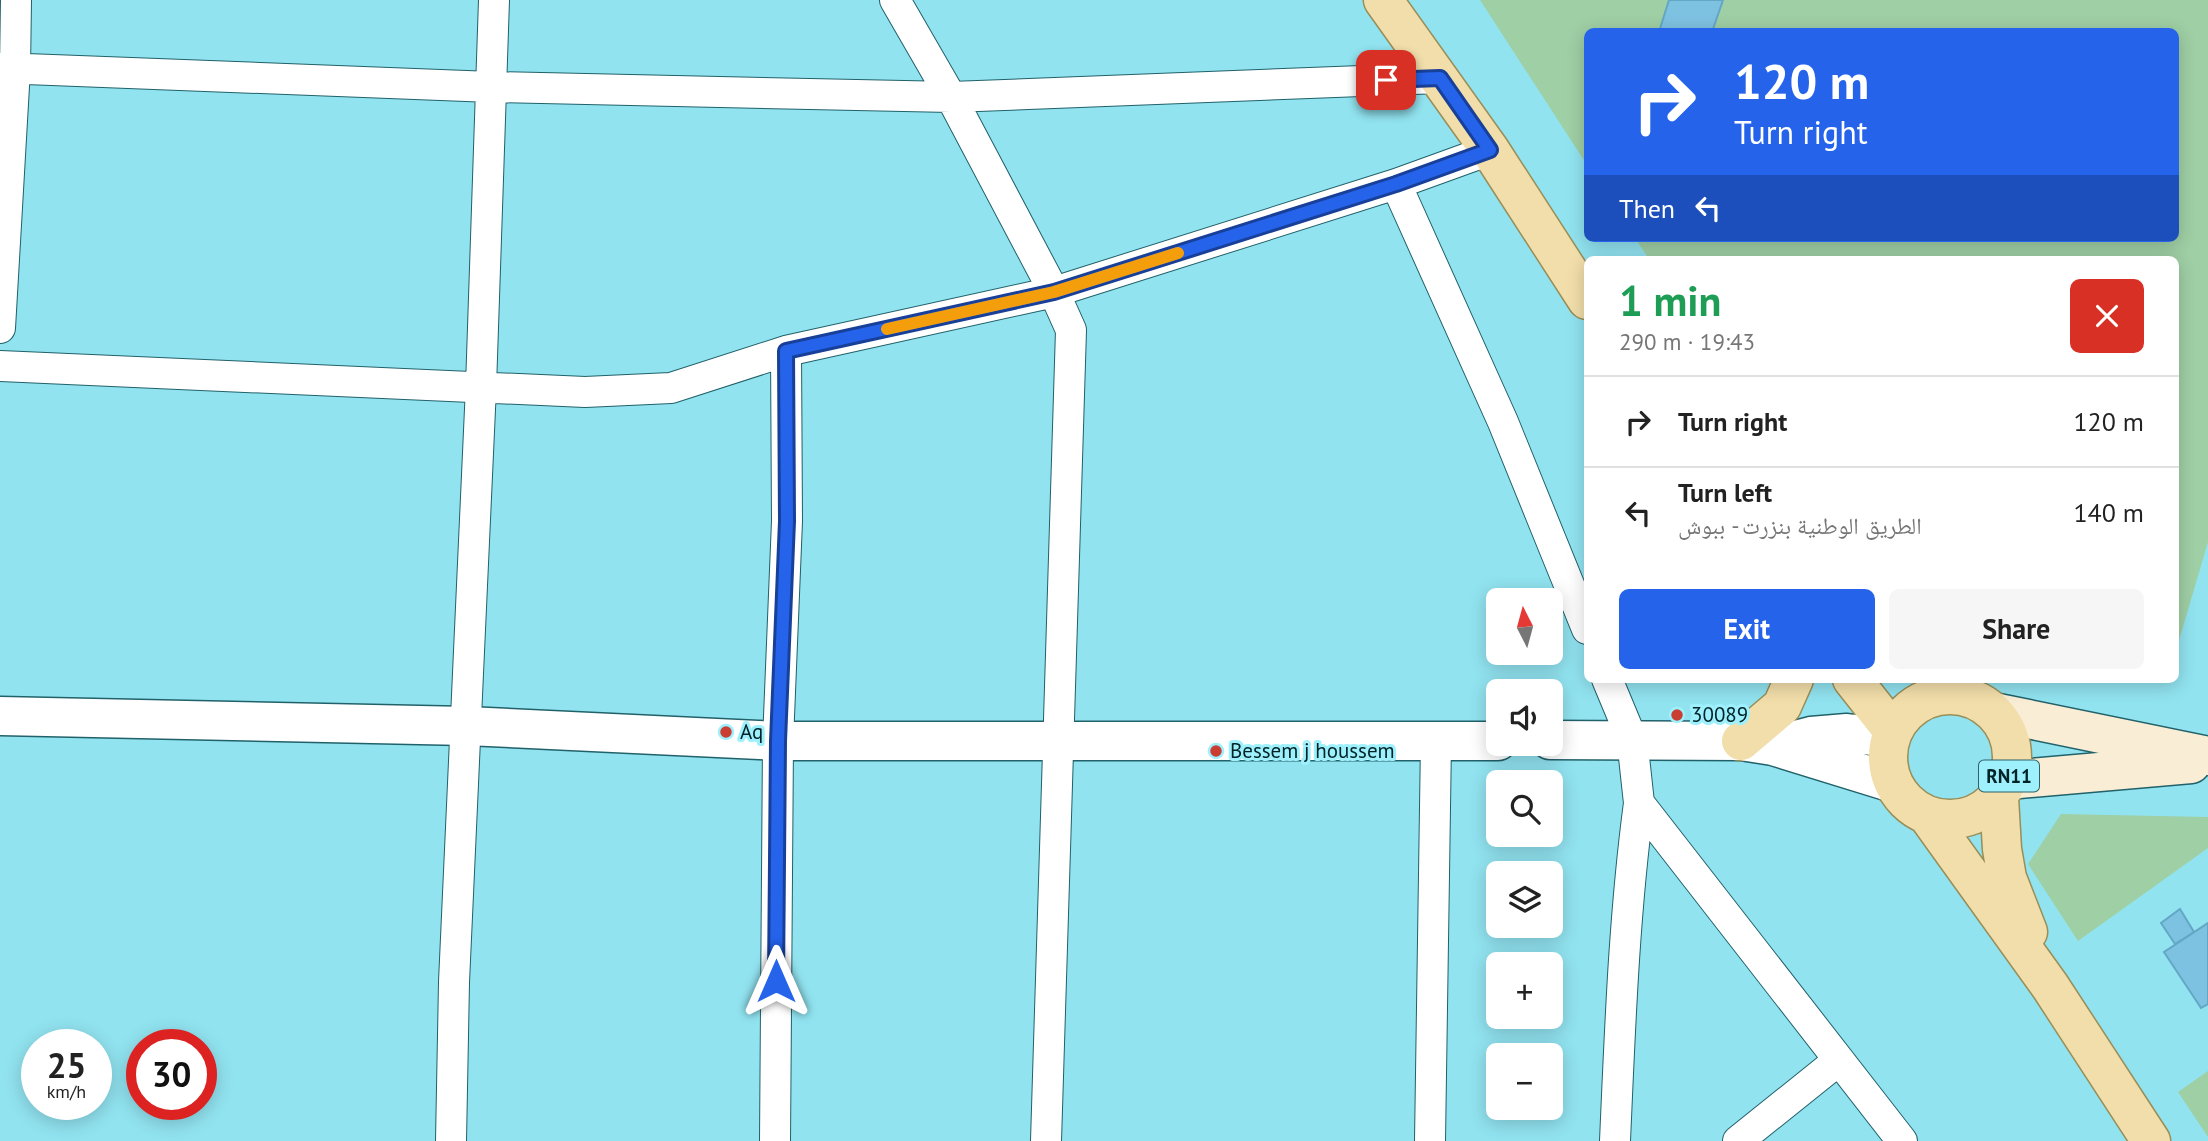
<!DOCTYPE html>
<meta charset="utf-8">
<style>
:root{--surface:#fff;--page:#f6f6f6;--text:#222;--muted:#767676;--line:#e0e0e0;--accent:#2563eb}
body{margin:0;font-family:"PT Sans","Noto Naskh Arabic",sans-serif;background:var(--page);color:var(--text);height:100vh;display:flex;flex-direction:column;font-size:26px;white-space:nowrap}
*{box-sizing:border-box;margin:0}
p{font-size:23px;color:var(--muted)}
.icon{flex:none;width:38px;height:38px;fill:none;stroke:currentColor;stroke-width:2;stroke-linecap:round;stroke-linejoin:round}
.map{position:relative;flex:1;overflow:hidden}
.details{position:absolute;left:1584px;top:256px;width:595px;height:427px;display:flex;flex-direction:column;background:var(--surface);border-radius:10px;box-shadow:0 4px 18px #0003}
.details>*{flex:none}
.top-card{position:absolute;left:1584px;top:28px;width:595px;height:214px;border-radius:10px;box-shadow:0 4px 18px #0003;background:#2563eb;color:#fff;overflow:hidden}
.needle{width:46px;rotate:354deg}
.fabs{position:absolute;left:1486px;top:588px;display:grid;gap:14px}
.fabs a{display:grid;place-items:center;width:77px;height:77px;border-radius:10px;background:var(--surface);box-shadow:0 4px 18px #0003;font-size:35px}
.speed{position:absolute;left:21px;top:1029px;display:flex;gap:14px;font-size:35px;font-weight:700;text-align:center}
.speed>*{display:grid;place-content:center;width:91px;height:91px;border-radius:50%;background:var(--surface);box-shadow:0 4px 18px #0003;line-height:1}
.speed small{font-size:18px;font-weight:400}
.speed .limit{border:10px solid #d22;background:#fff;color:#111}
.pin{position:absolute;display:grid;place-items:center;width:60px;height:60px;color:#fff;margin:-30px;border-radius:14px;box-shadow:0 4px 10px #0006}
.me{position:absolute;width:77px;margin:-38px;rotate:0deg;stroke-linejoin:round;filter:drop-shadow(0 0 5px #0008)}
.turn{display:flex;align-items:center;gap:24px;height:147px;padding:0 35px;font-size:32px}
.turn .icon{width:91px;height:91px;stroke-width:2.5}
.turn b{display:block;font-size:49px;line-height:60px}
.then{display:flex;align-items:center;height:66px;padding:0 35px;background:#0003;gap:14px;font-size:26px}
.round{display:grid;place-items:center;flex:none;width:74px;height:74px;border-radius:10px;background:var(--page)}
.headline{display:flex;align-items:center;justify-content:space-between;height:119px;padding:0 35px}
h1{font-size:42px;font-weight:800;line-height:52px;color:#1e9e55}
.primary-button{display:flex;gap:14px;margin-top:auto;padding:14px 35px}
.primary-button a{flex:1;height:80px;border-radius:10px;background:var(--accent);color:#fff;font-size:28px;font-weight:800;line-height:80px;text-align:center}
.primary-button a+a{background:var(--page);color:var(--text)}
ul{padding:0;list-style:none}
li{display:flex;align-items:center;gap:21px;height:91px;padding:0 35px;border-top:2px solid var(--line)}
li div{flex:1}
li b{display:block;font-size:26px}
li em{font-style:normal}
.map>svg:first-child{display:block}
</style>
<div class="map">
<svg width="2208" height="1141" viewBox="0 0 2208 1141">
<rect width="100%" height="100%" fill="#91e3f0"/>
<path fill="#9fcfa5" d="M 1480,0 L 2208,0 L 2208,542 L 2175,654 L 2175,259 L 1649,259 L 1635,238 L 2175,238 L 2175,32 L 1587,32 L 1587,165 Z
M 2061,814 L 2208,817 L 2208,848 L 2078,941 L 2028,864 Z
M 2208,1071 L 2208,1137 L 2178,1092 Z"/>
<path fill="#7ec2e1" stroke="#64a7c5" stroke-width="2" d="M 1669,0 L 1723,0 L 1712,32 L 1659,32 Z
M 2180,909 L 2194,932 L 2175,944 L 2161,923 Z
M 2208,923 L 2208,1004 L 2201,1008 L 2164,952 Z"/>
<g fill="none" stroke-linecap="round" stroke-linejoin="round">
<defs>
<path id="minor" d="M 895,0 L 951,97 L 1054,292 L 1071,330 L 1046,1141
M 0,68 L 492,87 L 951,97 L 1440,78
M 1396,184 L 1503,422 L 1587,629
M 0,328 L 15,69 L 16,0
M 0,366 L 585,392 L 671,388 L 786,351 L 1054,292 L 1396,184 L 1490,150
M 1607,679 L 1632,739 L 1639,803 L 1902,1141
M 451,1141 L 454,982 L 481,387 L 494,0
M 775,1141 L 778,741 L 787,521 L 786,351
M 1430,1141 L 1436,741
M 1615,1141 C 1620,1028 1624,915 1639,803
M 1738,1141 L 1839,1060"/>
<path id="tertiary" d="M 0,716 L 467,726 L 778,741 L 1498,741
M 1550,740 L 1741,741 L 1773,746 L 1893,783
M 1777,745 L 1811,736 L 1847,733 L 1889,738"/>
<path id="secondary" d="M 1994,712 L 2208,756
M 2008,780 L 2191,764"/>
<path id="primary" d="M 1383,0 L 1490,150 L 1587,300
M 1852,679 L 1893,731
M1888 757a62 62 0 1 1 124 0a62 62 0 1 1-124 0Z
M 1741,741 L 1782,706 L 1794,679
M 1999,798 L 2002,849 L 2007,878 L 2028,932
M 1927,815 L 2050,986 L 2151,1141"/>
</defs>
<use href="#minor" stroke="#21616a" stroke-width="32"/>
<use href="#tertiary" stroke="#21616a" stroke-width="41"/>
<use href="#secondary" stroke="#21616a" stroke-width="41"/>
<use href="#primary" stroke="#988e58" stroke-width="41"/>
<use href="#minor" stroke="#fff" stroke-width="30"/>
<use href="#tertiary" stroke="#fff" stroke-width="38"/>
<use href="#secondary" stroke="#f9eed5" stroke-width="38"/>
<use href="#primary" stroke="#f2deaa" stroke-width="38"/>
</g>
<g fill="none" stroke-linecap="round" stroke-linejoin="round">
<defs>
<path id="route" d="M 776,981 L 778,741 L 787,521 L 786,351 L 1054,292 L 1396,184 L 1490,150 L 1440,78 L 1386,80"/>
</defs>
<use href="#route" stroke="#184099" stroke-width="18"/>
<use href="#route" stroke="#2563eb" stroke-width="12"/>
<path stroke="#f59e0b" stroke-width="12" d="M 887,329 L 1054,292 L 1178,253"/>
</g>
<g fill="#ca3d32" stroke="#9ef0fd" stroke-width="2.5">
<circle cx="1677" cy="715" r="7"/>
<circle cx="726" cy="732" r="7"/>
<circle cx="1216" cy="751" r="7"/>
</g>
<g text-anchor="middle" stroke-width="6" stroke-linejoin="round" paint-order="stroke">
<rect fill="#9ef0fd" stroke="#2f6068" stroke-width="2" x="1979" y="760.5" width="60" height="31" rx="5"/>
<g font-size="19" font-weight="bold" fill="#002328">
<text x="2009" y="783">RN11</text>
</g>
<g font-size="21" fill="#002328" stroke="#9ef0fd" text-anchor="start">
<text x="1691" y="722">30089</text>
<text x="740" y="739">Aq</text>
<text x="1230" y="758">Bessem j houssem</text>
</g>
</g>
</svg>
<div class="fabs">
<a><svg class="needle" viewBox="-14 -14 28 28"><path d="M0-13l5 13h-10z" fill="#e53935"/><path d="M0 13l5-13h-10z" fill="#767676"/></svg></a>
<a><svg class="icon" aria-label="sound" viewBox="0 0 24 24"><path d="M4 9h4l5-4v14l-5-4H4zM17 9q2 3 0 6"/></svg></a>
<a><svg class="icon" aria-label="search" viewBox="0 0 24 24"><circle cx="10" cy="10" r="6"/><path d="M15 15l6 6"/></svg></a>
<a><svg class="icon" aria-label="layers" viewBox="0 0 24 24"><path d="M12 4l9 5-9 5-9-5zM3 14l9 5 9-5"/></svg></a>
<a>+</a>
<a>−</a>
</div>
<div class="speed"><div>25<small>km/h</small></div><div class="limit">30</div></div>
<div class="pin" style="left:1386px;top:80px;background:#d93025"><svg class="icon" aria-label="arrive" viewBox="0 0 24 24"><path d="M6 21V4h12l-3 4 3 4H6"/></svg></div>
<svg class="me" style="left:776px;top:981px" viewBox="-20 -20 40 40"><path d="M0-17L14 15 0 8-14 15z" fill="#2563eb" stroke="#fff" stroke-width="4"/></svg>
<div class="top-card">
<div class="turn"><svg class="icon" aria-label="right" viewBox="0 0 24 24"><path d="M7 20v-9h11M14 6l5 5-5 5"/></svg><div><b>120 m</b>Turn right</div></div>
<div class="then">Then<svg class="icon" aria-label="left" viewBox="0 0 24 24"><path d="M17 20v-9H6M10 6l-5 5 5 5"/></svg></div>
</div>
<section class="details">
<div class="headline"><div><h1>1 min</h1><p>290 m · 19:43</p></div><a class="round" style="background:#d93025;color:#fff"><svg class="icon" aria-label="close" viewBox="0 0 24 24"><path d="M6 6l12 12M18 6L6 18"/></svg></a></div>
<ul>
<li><svg class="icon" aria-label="right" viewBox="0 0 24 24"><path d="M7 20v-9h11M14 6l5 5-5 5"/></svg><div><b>Turn right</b></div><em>120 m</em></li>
<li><svg class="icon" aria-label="left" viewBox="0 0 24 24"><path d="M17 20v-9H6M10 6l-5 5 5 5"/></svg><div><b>Turn left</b><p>الطريق الوطنية بنزرت - ببوش</p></div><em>140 m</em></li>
</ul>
<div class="primary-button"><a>Exit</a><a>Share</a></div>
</section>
</div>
